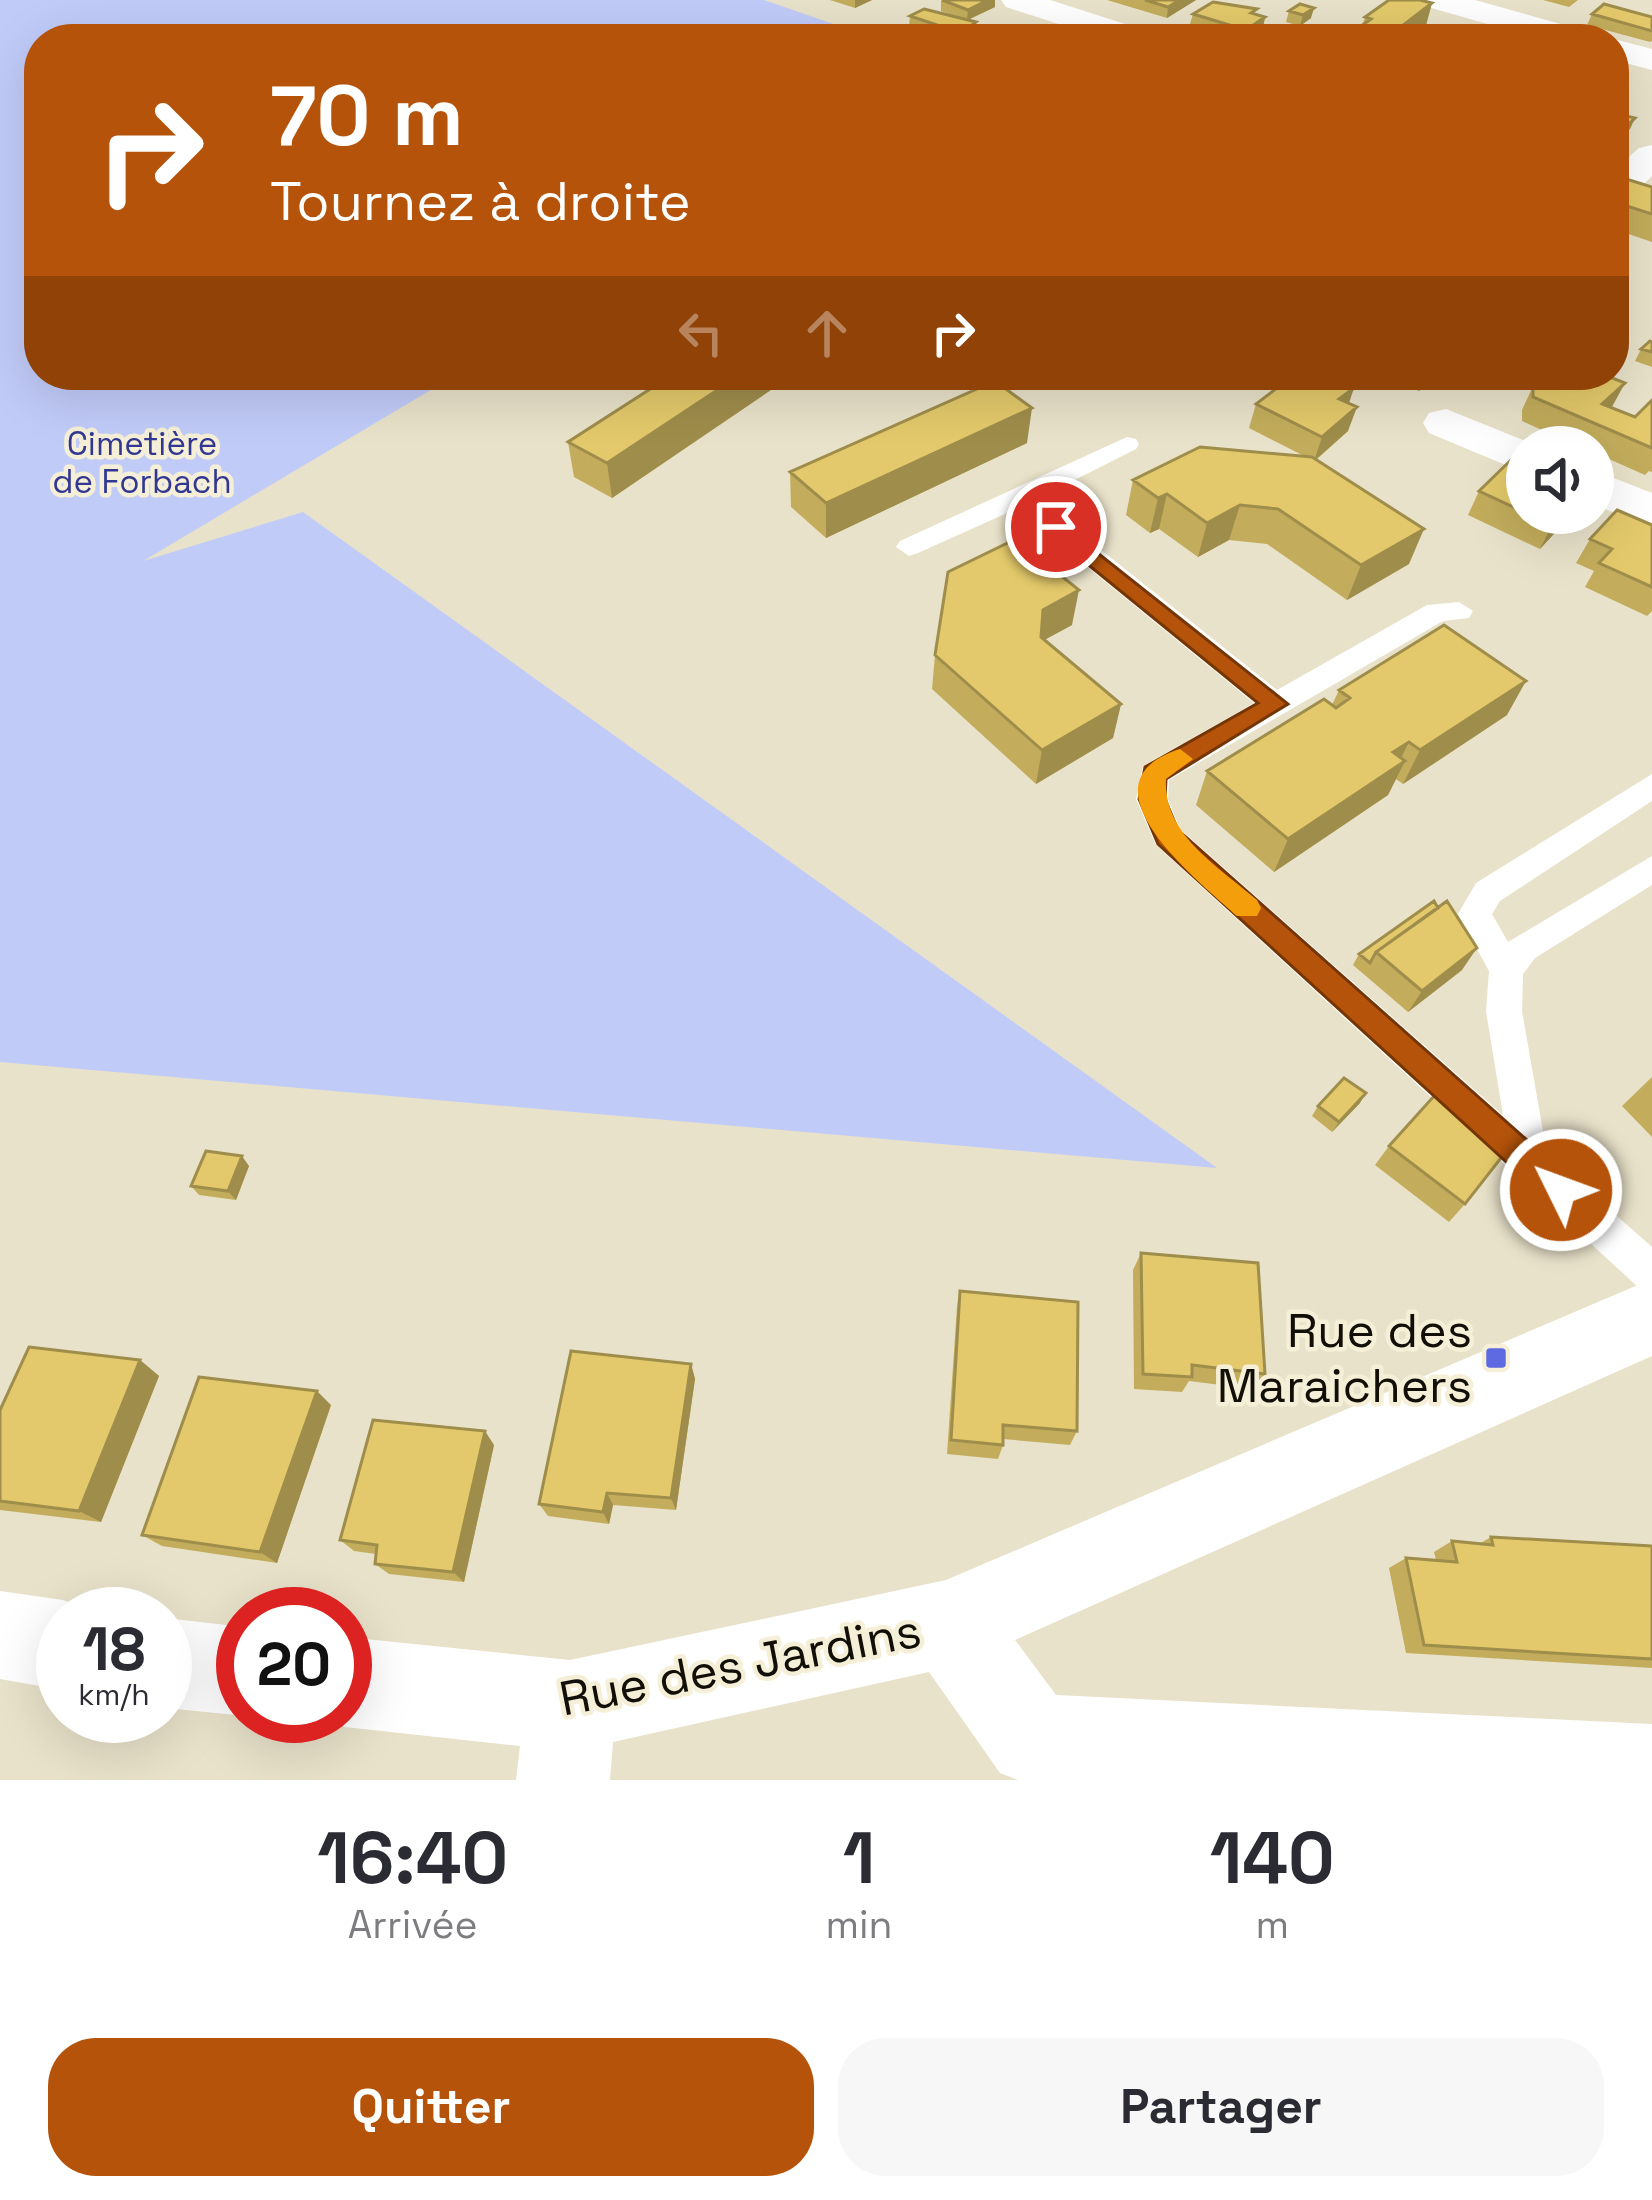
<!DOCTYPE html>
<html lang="fr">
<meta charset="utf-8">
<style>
:root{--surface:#fff;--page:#f7f7f7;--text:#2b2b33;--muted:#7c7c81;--accent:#b45309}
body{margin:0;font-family:"Space Grotesk",sans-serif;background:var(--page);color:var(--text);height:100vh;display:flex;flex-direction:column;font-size:45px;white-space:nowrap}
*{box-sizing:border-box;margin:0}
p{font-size:39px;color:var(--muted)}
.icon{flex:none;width:66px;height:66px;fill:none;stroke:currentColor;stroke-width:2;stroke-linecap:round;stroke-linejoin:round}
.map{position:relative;height:1780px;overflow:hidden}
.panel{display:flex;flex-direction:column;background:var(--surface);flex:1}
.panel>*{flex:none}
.top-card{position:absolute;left:24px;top:24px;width:1605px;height:366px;border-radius:48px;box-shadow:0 12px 48px #0002;background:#b45309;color:#fff;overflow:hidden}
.buttons{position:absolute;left:1506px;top:426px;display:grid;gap:24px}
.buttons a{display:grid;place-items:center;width:108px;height:108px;border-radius:50%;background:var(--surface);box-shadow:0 12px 48px #0002;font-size:60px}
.speed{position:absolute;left:36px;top:1587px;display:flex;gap:24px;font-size:60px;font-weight:700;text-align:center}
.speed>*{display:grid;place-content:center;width:156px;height:156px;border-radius:50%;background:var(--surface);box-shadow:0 12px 48px #0002;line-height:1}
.speed small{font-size:30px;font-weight:400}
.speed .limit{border:18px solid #d22;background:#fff;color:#111}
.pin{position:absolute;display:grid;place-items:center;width:102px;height:102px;color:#fff;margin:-51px;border:6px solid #fff;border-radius:50%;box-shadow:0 3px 12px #0007}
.me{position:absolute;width:132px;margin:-66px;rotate:312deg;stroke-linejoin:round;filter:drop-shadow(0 0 9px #0008)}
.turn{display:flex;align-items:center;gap:42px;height:252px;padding:0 48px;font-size:54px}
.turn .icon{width:156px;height:156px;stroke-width:2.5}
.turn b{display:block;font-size:84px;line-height:102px}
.lanes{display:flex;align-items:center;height:114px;padding:0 48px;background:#0003;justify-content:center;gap:60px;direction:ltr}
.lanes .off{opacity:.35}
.eta{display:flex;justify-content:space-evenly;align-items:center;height:204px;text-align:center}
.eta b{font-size:72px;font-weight:800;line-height:84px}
.cta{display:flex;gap:24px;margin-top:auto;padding:24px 48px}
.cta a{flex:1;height:138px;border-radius:48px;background:var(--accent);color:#fff;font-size:48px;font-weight:800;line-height:138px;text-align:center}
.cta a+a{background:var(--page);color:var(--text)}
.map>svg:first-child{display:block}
</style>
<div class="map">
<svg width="1652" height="1780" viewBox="0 0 1652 1780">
<rect width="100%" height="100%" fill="#e9e2ca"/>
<path fill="#c1cbf8" d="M 0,0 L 764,0 L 877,39 L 39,39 L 39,375 L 456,375 L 143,561 L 303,512 L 1217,1168 L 0,1062 Z"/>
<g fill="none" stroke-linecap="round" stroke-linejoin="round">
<path fill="#fff" fill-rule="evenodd" d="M 1127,437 L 1136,439 L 1139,444 L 1136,449 L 1037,499 L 1277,690 L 1427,605 L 1459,602 L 1473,611 L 1469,618 L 1443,621 L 1169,780 L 1168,799 L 1180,829 L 1503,1115 L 1486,1011 L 1489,971 L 1458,914 L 1476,883 L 1652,774 L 1652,801 L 1500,901 L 1492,914 L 1508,942 L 1652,856 L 1652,885 L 1535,958 L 1523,974 L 1522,1011 L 1547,1154 L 1652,1247 L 1652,1292 L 1638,1287 L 1156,845 L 1136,799 L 1143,766 L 1254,703 L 1016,509 L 918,553 L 909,556 L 896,547 L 900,541 Z"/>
<path fill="#fff" fill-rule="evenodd" d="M 1001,0 L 1050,0 L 1150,32 L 1155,39 L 1105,39 L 1006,7 Z
M 1423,0 L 1475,0 L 1589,32 L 1594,39 L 1540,39 L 1428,7 Z
M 1614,39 L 1652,49 L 1652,70 L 1614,60 Z
M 1652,145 L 1652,176 L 1631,196 L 1614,199 L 1614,170 L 1639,148 Z
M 1446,409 L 1540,447 L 1527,447 L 1527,474 L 1429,433 L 1423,423 L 1429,413 Z
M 1593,470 L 1652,493 L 1652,528 L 1593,504 Z
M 1652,1279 L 1652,1356 L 1015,1640 L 1056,1695 L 1652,1724 L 1652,1780 L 1018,1780 L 1000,1773 L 929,1672 L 613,1742 L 610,1780 L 516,1780 L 520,1746 L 345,1727 L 318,1716 L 345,1716 L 345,1637 L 570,1660 L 946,1580 Z
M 0,1591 L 63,1600 L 95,1613 L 63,1614 L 63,1690 L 0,1679 Z
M 165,1618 L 243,1627 L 246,1716 L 165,1708 Z"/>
</g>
<path fill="#c3ad5c" d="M 830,0 L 872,0 L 855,8 Z
M 995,0 L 995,7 L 968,20 L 975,33 L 967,39 L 946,39 L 909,27 L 910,16 L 963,19 L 941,11 L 941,1 Z
M 1107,0 L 1196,0 L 1167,18 Z
M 1543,0 L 1578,0 L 1569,7 Z
M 1432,3 L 1426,25 L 1407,39 L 1358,39 L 1365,17 Z
M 1289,11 L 1311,18 L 1300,26 L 1286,22 Z
M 1193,14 L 1256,15 L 1265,17 L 1263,28 L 1246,39 L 1238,39 L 1190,24 Z
M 1592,14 L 1652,17 L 1652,41 L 1650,42 L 1587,25 Z
M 1614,187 L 1652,187 L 1652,242 L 1614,229 Z
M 1652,342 L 1652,367 L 1635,361 L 1641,349 Z
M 672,375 L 793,375 L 612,498 L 574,477 L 568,442 Z
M 1386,375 L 1441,375 L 1419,391 Z
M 1533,386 L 1611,408 L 1635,417 L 1652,400 L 1652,472 L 1649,471 L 1645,475 L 1593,452 L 1593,447 L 1581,447 L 1522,421 L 1522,410 Z
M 1256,404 L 1349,404 L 1348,431 L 1316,460 L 1409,564 L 1347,600 L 1267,544 L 1229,540 L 1198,557 L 1159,529 L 1150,533 L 1126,515 L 1133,480 L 1306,457 L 1249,428 Z
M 1027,443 L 826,538 L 791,507 L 790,472 Z
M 1479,491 L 1573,513 L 1540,549 L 1468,515 Z
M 1652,525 L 1652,611 L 1647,616 L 1585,587 L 1594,571 L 1576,563 L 1590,539 Z
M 1049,554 L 1047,565 L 1072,625 L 1044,640 L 1121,704 L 1113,738 L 1036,784 L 932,689 L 935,655 Z
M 1339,690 L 1507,715 L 1403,784 L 1396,779 L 1388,795 L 1274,872 L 1196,805 L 1207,771 L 1332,705 Z
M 1434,901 L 1462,970 L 1408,1012 L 1353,965 L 1359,954 Z
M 1652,1077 L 1652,1137 L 1622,1106 Z
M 1360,1103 L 1332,1132 L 1312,1116 L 1318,1106 Z
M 1389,1146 L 1465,1204 L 1449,1222 L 1375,1165 Z
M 249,1166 L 236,1200 L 199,1195 L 191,1186 Z
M 1141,1253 L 1265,1374 L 1253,1389 L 1189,1381 L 1182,1392 L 1134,1389 L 1133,1270 Z
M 960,1291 L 1077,1431 L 1070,1445 L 1003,1439 L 1003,1445 L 998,1459 L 947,1454 L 957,1307 Z
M 140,1360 L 159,1376 L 101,1522 L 0,1510 L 0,1410 Z
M 691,1364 L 695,1379 L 676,1510 L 613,1505 L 609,1524 L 548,1516 L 539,1504 Z
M 331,1405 L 277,1563 L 162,1546 L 142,1535 Z
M 494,1445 L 464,1582 L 389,1574 L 375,1564 L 376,1554 L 354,1551 L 340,1540 Z
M 1491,1537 L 1652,1546 L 1652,1668 L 1406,1653 L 1389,1568 L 1406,1558 L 1436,1560 L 1434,1552 L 1452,1541 L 1479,1544 Z"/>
<path fill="#9f8d4b" d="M 855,0 L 872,0 L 855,8 Z
M 988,0 L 995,0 L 995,7 L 967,20 L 968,10 Z
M 1180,0 L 1196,0 L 1167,18 L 1168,7 Z
M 1432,3 L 1426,25 L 1407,39 L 1391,39 L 1393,33 Z
M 1314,8 L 1311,18 L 1300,26 L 1303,15 Z
M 1265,17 L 1263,28 L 1244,39 L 1246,30 Z
M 976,22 L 975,33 L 967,39 L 961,39 L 961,33 Z
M 1635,118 L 1630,129 L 1614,145 L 1614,138 Z
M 740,375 L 793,375 L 612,498 L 607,463 Z
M 1425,375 L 1441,375 L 1419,391 Z
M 1625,383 L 1612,407 L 1594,423 L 1602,404 Z
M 1354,388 L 1346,412 L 1339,399 Z
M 1357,407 L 1348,431 L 1314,461 L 1322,437 Z
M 1032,408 L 1027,443 L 826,538 L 826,503 Z
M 1167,494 L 1159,529 L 1150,533 L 1158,498 Z
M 1240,505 L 1229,540 L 1198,557 L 1207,523 Z
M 1564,513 L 1573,513 L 1540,549 L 1552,525 Z
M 1424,529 L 1409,564 L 1347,600 L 1361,565 Z
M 1079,590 L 1072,625 L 1037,644 L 1043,610 Z
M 1526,681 L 1507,715 L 1403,784 L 1420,750 Z
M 1121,704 L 1113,738 L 1036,784 L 1042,750 Z
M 1409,742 L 1397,766 L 1405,761 L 1388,795 L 1274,872 L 1288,839 L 1393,752 Z
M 1477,948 L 1462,970 L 1408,1012 L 1422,991 Z
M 1366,1093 L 1360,1103 L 1332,1132 L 1339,1122 Z
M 242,1156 L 249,1166 L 236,1200 L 228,1191 Z
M 140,1360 L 159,1376 L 101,1522 L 79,1511 Z
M 691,1364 L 695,1379 L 676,1510 L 671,1498 Z
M 317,1391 L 331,1405 L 277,1563 L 260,1552 Z
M 485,1431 L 494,1445 L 464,1582 L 453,1572 Z
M 607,1493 L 613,1505 L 609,1524 L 603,1512 Z"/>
<path fill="#e3c96b" stroke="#9f8d4b" stroke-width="3" d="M 942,0 L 988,0 L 968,10 Z
M 1145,0 L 1180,0 L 1168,7 Z
M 1389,0 L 1420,0 L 1432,3 L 1393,33 L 1364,24 L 1371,19 L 1365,17 Z
M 1213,2 L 1257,9 L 1251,13 L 1265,17 L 1246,30 L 1193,14 Z
M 1300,4 L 1314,8 L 1303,15 L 1289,11 Z
M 1604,4 L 1652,17 L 1652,31 L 1592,14 Z
M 924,9 L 976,22 L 961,33 L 910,16 Z
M 1518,26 L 1571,39 L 1501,39 Z
M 1300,27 L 1339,39 L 1281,39 Z
M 1614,113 L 1635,118 L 1614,138 Z
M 1623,178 L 1652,187 L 1652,214 L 1614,202 L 1614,187 Z
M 1650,341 L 1652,342 L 1652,352 L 1641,349 Z
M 672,375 L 740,375 L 607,463 L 568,442 Z
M 1294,375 L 1324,375 L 1354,388 L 1339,399 L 1357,407 L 1322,437 L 1256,404 Z
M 1546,375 L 1605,375 L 1625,383 L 1602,404 L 1635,417 L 1652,400 L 1652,448 L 1533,397 L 1533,386 Z
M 995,381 L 1032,408 L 826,503 L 790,472 Z
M 1200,447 L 1312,457 L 1424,529 L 1361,565 L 1278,509 L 1240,505 L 1207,523 L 1167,494 L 1158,498 L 1133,480 Z
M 1512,459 L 1527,465 L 1527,513 L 1564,513 L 1552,525 L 1479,491 Z
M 1617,510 L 1652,525 L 1652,587 L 1599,563 L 1612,549 L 1590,539 Z
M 1024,535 L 1049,554 L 1040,559 L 1079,590 L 1043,610 L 1041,637 L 1121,704 L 1042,750 L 935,655 L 948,572 Z
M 1444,625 L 1526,681 L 1420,750 L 1409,742 L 1393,752 L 1405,761 L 1288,839 L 1207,771 L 1324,699 L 1336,708 L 1350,698 L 1339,690 Z
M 1434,901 L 1438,908 L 1376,952 L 1370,963 L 1359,954 Z
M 1447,901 L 1477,948 L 1422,991 L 1376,952 Z
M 1344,1078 L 1366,1093 L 1339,1122 L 1318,1106 Z
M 1435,1095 L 1508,1149 L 1465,1204 L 1389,1146 Z
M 206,1151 L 242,1156 L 228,1191 L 191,1186 Z
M 1141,1253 L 1258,1263 L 1265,1374 L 1192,1365 L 1192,1377 L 1143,1374 Z
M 960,1291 L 1078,1302 L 1077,1431 L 1003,1425 L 1003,1445 L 951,1440 Z
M 29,1347 L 140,1360 L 79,1511 L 0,1501 L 0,1410 Z
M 571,1351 L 691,1364 L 671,1498 L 607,1493 L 603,1512 L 539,1504 Z
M 199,1377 L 317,1391 L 260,1552 L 142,1535 Z
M 373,1420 L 485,1431 L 453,1572 L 375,1564 L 377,1545 L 340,1540 Z
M 1491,1537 L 1652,1546 L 1652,1659 L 1424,1645 L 1406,1558 L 1457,1562 L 1452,1541 L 1493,1545 Z"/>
<path fill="#b45309" stroke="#753606" stroke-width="3" d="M 1056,520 L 1288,704 L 1166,779 L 1165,799 L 1178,830 L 1572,1180 L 1577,1190 L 1572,1201 L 1561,1205 L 1549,1201 L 1158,844 L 1139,799 L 1145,767 L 1258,703 L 1048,532 L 1048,522 Z"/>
<path fill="#f59e0b" d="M 1180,749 L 1193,759 L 1166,779 C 1163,835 1219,867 1257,900 L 1261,908 L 1257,916 L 1237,916 C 1199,881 1073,783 1180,749 Z"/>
<rect fill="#5e6ae2" stroke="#f6efd7" stroke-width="4.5" x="1484" y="1346" width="24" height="24" rx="6"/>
<g text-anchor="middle" stroke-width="9" stroke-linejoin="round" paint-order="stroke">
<g font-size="33" fill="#323792" stroke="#f6efd7">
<text x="142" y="455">Cimetière<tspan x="142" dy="38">de Forbach</tspan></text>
</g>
<g font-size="48" fill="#110f07" stroke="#f6efd7" text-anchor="end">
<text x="1472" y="1347">Rue des<tspan x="1472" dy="55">Maraichers</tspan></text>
</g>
<g font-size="48" fill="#110f07" stroke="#f6efd7">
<text transform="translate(740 1664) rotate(-11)" y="17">Rue des Jardins</text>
</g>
</g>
</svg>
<div class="buttons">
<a><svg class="icon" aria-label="sound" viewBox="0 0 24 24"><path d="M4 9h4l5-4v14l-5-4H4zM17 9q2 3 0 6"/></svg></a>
</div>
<div class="speed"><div>18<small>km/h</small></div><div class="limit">20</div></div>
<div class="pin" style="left:1056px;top:527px;background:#d93025"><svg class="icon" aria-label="arrive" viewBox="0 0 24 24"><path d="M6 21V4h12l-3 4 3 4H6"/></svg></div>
<svg class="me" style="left:1561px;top:1190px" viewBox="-20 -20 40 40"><circle r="17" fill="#b45309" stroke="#fff" stroke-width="3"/><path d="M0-11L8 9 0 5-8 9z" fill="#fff"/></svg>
<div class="top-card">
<div class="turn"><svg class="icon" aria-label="right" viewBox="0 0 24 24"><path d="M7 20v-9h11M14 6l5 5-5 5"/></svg><div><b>70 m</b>Tournez à droite</div></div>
<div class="lanes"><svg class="icon off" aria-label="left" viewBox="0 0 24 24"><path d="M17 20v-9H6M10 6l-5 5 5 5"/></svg><svg class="icon off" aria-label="ahead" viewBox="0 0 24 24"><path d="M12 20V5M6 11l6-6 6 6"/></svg><svg class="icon" aria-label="right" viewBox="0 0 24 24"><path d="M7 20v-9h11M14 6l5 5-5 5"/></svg></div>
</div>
</div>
<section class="panel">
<div class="eta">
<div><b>16:40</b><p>Arrivée</p></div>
<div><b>1</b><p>min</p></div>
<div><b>140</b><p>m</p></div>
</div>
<div class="cta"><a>Quitter</a><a>Partager</a></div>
</section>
